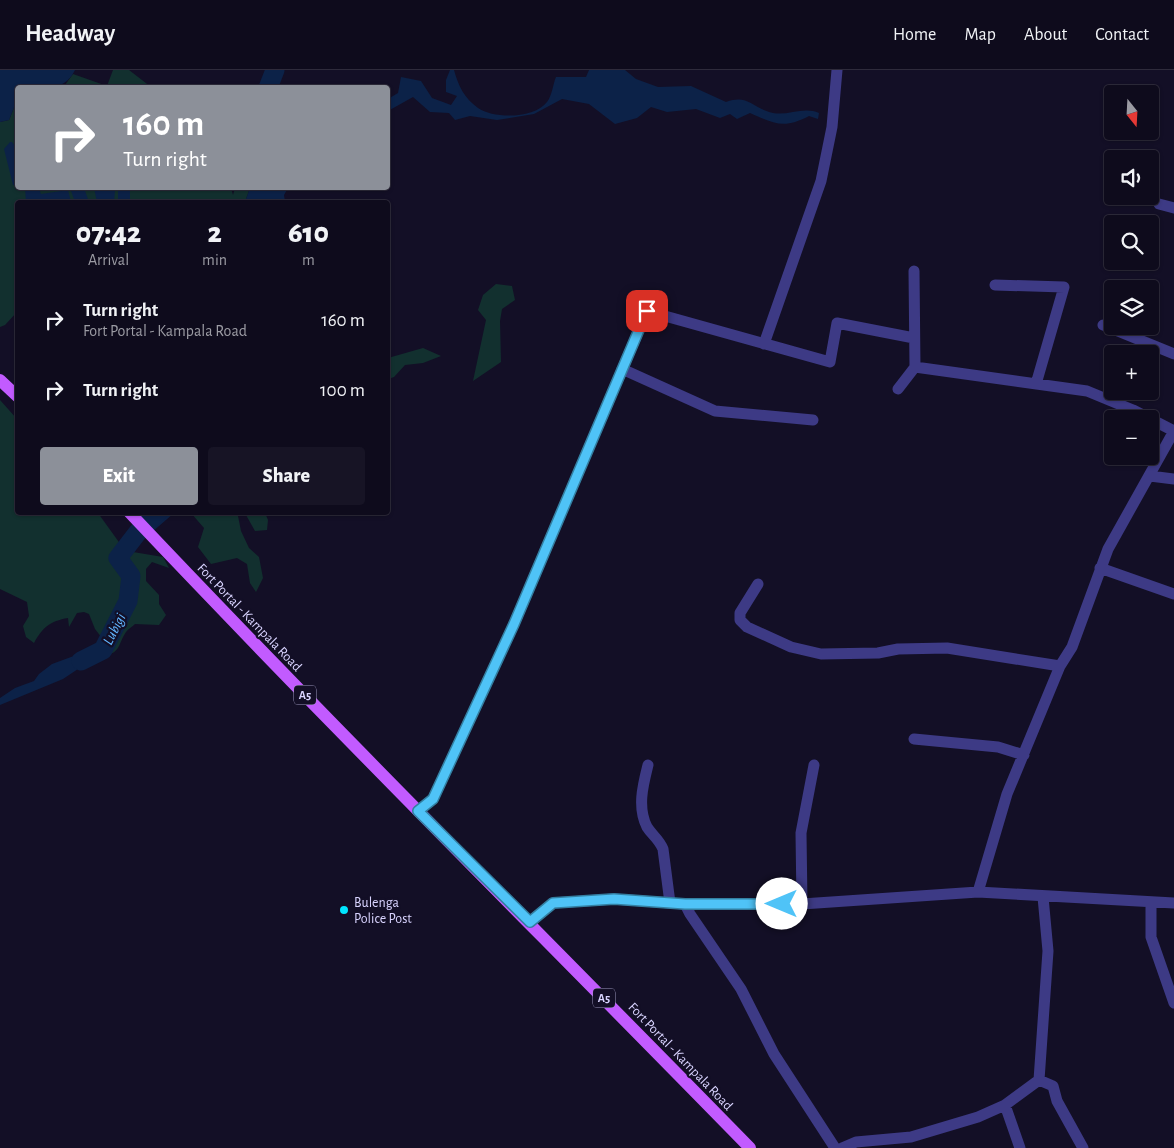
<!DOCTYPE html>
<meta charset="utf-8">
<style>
:root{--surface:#0e0b1c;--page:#171425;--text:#f1f3f6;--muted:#9b9ba3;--line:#2e2b3b;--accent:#8c9099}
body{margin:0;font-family:"Alegreya Sans",sans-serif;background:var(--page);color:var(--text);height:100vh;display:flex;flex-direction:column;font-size:19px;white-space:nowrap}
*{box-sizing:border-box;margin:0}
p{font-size:16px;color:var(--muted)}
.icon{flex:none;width:28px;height:28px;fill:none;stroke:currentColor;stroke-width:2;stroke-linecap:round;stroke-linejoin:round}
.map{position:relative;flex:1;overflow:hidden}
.panel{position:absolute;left:15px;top:130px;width:375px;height:315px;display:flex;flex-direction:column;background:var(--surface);border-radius:5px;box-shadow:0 1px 4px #0004,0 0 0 1px var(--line)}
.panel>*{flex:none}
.banner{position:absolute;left:15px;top:15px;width:375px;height:105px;border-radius:5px;box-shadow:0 1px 4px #0004,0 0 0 1px var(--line);background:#8c9099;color:#fff;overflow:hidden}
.needle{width:32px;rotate:162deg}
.tools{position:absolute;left:1104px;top:15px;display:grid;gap:10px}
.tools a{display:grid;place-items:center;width:55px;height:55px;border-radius:5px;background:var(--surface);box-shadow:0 1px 4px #0004,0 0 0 1px var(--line);font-size:25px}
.pin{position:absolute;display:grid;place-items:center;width:42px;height:42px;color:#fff;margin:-21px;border-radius:10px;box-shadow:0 2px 8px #0006}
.me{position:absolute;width:55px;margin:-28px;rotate:270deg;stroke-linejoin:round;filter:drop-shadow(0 0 4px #0008)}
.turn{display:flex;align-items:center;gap:18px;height:105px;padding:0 25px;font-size:22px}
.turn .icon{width:65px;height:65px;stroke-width:2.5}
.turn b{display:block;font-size:35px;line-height:42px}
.eta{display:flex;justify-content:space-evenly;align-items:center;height:85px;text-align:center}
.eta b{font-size:30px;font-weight:800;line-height:35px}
.primary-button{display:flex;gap:10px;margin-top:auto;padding:10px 25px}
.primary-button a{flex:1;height:58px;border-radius:5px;background:var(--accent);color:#fff;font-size:20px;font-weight:800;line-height:58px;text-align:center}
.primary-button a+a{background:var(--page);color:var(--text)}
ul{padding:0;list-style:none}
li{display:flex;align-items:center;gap:15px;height:70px;padding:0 25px}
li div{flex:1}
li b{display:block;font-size:19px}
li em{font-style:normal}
header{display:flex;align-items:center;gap:30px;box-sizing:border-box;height:70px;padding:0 25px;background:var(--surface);border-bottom:1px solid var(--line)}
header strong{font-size:24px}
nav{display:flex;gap:28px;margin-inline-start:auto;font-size:18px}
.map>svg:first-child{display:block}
</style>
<header>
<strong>Headway</strong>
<nav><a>Home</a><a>Map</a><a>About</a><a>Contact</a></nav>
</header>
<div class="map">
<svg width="1174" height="1078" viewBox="0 0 1174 1078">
<rect width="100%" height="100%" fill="#130f26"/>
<path fill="#12302f" d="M 113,0 L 129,0 L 151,17 L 56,18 L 65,15 L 73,4 L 107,16 Z
M 17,30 L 18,118 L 231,118 L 233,125 L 235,118 L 250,118 L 245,132 L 18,132 L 17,242 L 5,255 L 0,257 L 0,52 L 9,50 Z
M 496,214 L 512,216 L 515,230 L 502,239 L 500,251 L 501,292 L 473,311 L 486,250 L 478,240 L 483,225 Z
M 423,278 L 441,286 L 423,293 L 405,295 L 394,307 L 388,309 L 388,288 Z
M 0,330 L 17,349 L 18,442 L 98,443 L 121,475 L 118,487 L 127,481 L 163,487 L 169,498 L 152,492 L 146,499 L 146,511 L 159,525 L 159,534 L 166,545 L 159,555 L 135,554 C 133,556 128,559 126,562 C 118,574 121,582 105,586 L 101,576 L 102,568 L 95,559 L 89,544 L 84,542 L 77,543 L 69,557 L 68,548 C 50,551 42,558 34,573 L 26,567 L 23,556 L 29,546 L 27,532 L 0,519 Z
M 191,443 L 265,443 L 268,450 L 267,460 L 255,461 L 246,445 L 238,446 L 241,461 L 249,478 L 259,487 L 263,508 L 256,522 L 250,513 L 247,494 L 237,488 L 211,494 L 198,477 L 204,458 Z"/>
<path fill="#0c2248" d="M 0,0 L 75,0 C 64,23 40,18 18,18 L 17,30 L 9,50 L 0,52 Z
M 450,0 L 454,0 C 458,15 464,28 478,38 C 494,49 534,49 547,32 C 552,26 553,14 556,7 L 586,7 L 589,0 L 625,0 L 636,9 L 658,17 L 691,16 L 726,32 C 749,24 751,38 773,43 C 788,46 804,36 819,43 L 818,49 L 809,46 C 784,59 775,54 750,43 L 737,49 L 730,44 L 720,48 L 696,39 L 667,42 L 651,37 L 637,48 L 615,54 L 589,34 L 562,29 L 534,44 L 497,50 L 470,46 L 455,50 L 449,43 L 430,42 L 413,27 L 388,41 L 388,29 L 398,23 L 401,7 L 421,11 L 432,28 L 451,35 L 457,26 L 446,22 L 446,10 Z
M 10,72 L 12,72 L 17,79 L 17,115 L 13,115 L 4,79 Z
M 25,118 L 60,118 L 39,119 L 41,124 L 68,120 L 71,132 L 26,132 Z
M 70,118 L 84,118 L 89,132 L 75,132 Z
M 94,118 L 130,118 L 130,132 L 118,132 L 118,120 L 115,120 L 114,132 L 97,132 Z
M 250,118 L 288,118 L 284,125 L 285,132 L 245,132 Z
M 140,443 L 174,443 L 144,469 L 118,488 L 121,475 Z
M 101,576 L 105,586 L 87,593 L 63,609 L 0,635 L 0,628 L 15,618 L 34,611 L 39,604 L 52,594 Z"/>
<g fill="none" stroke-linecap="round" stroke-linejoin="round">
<path stroke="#0c2248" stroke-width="19" d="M 268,18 L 275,0
M 81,591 L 103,580 L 128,531 L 131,506 L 118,488 L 138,462 L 158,442"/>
<path stroke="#3d3a85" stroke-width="11" d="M 1159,134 L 1174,138
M 995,215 L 1064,217 L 1036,314
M 1103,255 L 1174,284
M 764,274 L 821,111 L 832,57 L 837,0
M 915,297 L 1087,321 L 1133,340 L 1174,361
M 622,299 L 715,341 L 813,350
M 898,319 L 915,297 L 914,201
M 1150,406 L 1174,409
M 1100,498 L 1174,524
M 758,514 L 740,543 L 740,550 L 747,557 L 791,577 L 821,584 L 878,583 L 898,579 L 947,578 L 1060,596
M 914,669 L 998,677 L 1024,685
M 648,695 C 643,715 637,737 647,757 C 652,765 659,769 663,779 L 670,833
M 418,741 L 433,729 L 514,554 L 647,241 L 830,292 L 837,253 L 914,268
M 978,822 L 1007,724 L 1060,596 L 1072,577 L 1108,479 L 1174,361
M 1151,832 L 1151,867 L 1174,933
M 685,834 L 690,844 L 741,919 L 774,984 L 835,1078
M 802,834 L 801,763 L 814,695
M 530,852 L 553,833 L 614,829 L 685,834 L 802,834 L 978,822 L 1174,833
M 1039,1010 L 1053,1016 L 1057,1031 L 1083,1078
M 842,1078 L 856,1072 L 911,1067 L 978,1047 L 1005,1035
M 1020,1078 L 1005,1035 L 1039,1010 L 1048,881 L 1043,827"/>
<path stroke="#c25bff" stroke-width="12" d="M 0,310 L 18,327
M 129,442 C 333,658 543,866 750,1078"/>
</g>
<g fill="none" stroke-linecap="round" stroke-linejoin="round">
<defs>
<path id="route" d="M 647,241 L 514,554 L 433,729 L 418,741 L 530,852 L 553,833 L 614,829 L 685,834 L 782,834"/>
</defs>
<use href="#route" stroke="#337fa1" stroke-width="12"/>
<use href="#route" stroke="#4fc3f7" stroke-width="9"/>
</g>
<circle fill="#00e5ff" stroke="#130f26" stroke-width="2" cx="344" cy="840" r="5"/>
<g text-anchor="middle" stroke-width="4.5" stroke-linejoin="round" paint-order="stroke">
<g fill="#130f26" stroke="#9e99be" stroke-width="1">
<rect x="294" y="615.5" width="22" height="19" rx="4"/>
<rect x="593" y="918.5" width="22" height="19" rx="4"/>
</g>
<g font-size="12" font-weight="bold" fill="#d9d4ff">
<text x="305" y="629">A5</text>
<text x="604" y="932">A5</text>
</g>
<g font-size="14" fill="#d9d4ff" stroke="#130f26">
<text transform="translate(250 547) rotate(46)" y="5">Fort Portal - Kampala Road</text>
<text transform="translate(681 986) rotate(46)" y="5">Fort Portal - Kampala Road</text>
</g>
<g font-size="14" fill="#d9d4ff" stroke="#130f26" text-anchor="start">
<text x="354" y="837">Bulenga<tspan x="354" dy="16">Police Post</tspan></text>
</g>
<g font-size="15" font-style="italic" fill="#62b6ff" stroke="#130f26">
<text transform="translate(114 559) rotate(-63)" y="5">Lubigi</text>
</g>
</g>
</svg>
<div class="tools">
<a><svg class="needle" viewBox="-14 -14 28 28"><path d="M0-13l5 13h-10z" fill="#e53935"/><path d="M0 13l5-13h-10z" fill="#9b9ba3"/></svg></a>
<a><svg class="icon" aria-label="sound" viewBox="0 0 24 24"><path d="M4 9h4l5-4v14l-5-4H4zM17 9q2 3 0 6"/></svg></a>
<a><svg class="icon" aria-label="search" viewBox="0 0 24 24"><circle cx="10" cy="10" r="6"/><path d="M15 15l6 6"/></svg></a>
<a><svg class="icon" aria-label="layers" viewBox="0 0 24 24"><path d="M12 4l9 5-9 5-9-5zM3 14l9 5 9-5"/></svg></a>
<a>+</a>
<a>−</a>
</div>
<div class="pin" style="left:647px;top:241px;background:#d93025"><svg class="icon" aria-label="arrive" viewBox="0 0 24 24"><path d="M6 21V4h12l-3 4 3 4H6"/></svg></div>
<svg class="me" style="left:782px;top:834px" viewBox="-20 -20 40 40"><circle r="19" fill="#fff"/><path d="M0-13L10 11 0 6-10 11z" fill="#4fc3f7"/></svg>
<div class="banner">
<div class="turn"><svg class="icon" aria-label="right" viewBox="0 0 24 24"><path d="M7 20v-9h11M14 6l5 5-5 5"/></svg><div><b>160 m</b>Turn right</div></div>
</div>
<section class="panel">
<div class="eta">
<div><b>07:42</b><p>Arrival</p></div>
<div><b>2</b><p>min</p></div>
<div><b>610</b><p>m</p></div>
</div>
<ul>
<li><svg class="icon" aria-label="right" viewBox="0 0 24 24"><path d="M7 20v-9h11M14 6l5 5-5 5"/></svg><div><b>Turn right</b><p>Fort Portal - Kampala Road</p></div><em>160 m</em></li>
<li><svg class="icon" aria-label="right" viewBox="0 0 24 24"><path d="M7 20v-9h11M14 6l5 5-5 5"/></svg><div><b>Turn right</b></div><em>100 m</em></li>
</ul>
<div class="primary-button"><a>Exit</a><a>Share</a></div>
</section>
</div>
